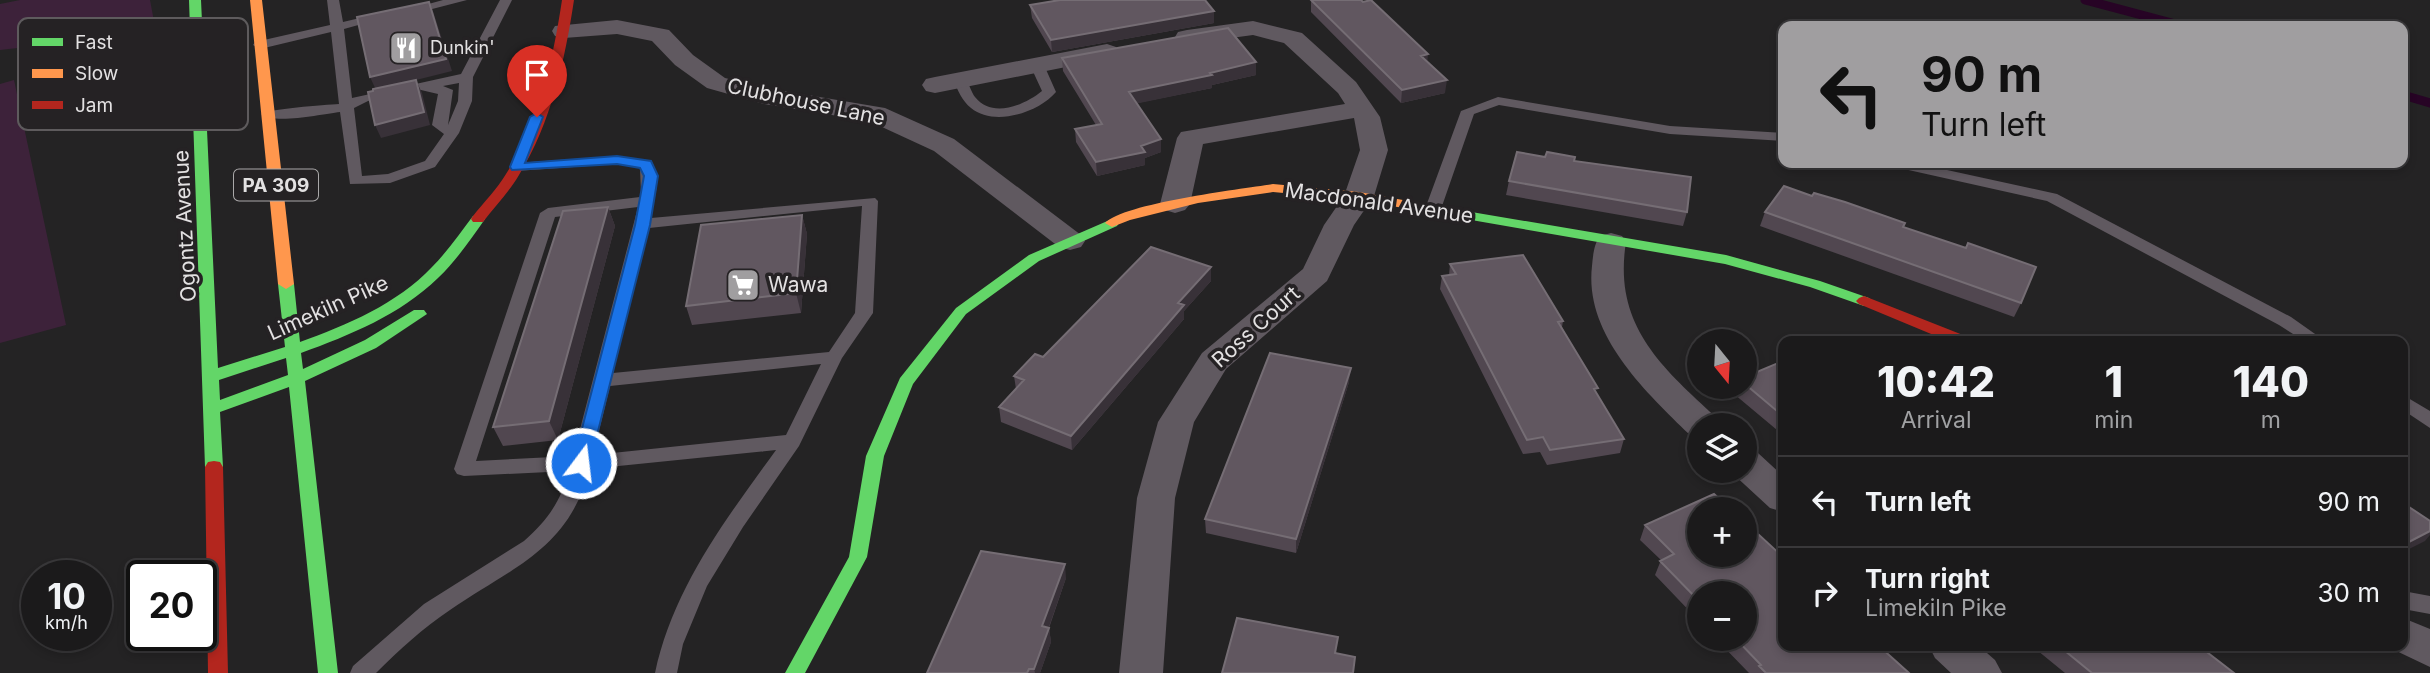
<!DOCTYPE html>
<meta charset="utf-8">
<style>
:root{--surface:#1b1a1b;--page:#242324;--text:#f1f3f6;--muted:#a0a1a3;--line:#39383a}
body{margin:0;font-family:Inter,sans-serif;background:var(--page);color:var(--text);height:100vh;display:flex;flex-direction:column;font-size:26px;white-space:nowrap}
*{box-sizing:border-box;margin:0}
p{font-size:23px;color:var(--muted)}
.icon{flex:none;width:38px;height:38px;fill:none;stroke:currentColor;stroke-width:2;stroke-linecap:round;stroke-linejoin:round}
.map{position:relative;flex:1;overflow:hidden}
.side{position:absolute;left:1778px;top:336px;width:630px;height:315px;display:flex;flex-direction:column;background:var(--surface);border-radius:14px;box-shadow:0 4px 10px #0003,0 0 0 2px var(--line)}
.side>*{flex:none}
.banner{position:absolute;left:1778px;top:21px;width:630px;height:147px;border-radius:14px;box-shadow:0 4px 10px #0003,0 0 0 2px var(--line);background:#a09ea0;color:#111;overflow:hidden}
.needle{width:46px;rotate:162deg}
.fabs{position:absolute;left:1687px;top:329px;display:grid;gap:14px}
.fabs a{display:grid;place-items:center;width:70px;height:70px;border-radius:50%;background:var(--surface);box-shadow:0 4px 10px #0003,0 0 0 2px var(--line);font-size:35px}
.speed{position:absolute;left:21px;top:560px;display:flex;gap:14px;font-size:35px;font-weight:700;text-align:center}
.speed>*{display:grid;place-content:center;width:91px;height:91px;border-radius:50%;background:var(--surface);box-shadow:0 4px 10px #0003,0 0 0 2px var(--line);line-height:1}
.speed small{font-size:18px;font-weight:400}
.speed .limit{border:4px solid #111;border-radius:10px;background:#fff;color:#111}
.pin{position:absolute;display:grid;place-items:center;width:60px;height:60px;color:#fff;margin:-72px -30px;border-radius:50% 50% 50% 0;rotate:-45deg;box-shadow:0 0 7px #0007}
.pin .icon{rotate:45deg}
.me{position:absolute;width:77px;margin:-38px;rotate:15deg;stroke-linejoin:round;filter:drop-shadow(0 0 5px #0008)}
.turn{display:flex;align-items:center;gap:24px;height:147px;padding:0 28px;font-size:32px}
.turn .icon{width:91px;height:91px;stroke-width:2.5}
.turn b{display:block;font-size:49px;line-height:60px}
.eta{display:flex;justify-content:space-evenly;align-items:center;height:119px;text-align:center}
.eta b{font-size:42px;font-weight:800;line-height:49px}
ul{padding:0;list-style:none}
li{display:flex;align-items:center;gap:21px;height:91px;padding:0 28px;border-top:2px solid var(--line)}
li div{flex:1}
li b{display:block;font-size:26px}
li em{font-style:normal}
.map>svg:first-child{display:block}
</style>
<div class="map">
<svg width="2430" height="673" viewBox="0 0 2430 673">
<rect width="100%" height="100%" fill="#242324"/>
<path fill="#3d223a" d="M 20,0 L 150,0 L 156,32 L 0,50 L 0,4 Z
M 14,80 L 66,325 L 0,343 L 0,84 Z"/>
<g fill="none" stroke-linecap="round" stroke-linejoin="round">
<path stroke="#270425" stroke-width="9" d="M 2085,0 L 2183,26
M 2403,95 L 2430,103"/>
<path fill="#605960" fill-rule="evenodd" d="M 327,0 L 339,0 L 343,22 L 381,13 L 387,17 L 344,29 L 352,98 L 461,74 L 500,0 L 512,0 L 473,77 L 472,101 L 459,133 L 435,167 L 390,183 L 350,184 L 340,112 C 322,114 274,125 261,114 C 267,109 325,105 339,104 L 331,32 L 260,49 L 253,45 L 255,42 L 330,25 ZM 459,83 L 458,101 L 448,125 L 453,90 L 443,86 ZM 421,90 L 438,94 L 432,125 L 444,134 L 425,161 L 388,174 L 362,176 L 354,108 L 368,101 Z
M 443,0 L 467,0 L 409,15 L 403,11 Z
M 1037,61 L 1044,65 L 1056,92 C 1038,113 994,127 971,108 C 962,101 958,90 953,80 L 955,77 L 965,77 C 969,83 971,92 975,97 C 992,119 1025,105 1042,91 L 1030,65 Z
M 1498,97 L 1670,126 L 1783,133 L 1783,141 L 1670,134 L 1499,105 L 1474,114 L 1441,209 L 1433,214 L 1428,212 L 1425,209 L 1461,111 Z
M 617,156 L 646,160 L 653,164 L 657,186 L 651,218 L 875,198 L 878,201 L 873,313 L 842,358 L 799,446 L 743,527 L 707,586 L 683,644 L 677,673 L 655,673 C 673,588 726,519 776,450 L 589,469 C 570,549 511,568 450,610 C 423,628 399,650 376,673 L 350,673 L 353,666 L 424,604 L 524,541 C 547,521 561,501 569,471 L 464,476 L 457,474 L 454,469 L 540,213 L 548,208 L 640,197 L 641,194 L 640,168 L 617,164 L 516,171 L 509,167 L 516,163 ZM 862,206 L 855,313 L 829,352 L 613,373 L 649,228 ZM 638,207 L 573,456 L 476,461 L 555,217 ZM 821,364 L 786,435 L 593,455 L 610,386 Z
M 1888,163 L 1915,163 L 2057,194 L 2291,317 L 2325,341 L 2304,341 L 2279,325 L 2047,201 L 1895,167 Z
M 2403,395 L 2430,411 L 2430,428 L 2403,410 Z
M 2403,591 L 2430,596 L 2430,614 L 2403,609 Z"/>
<path fill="#605960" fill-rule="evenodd" d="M 617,20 L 669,30 L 693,55 L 725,78 L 766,88 L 885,108 L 954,139 L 1081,235 L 1085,241 L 1081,247 L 1070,250 L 1059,247 L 934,151 L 869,121 L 764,104 L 707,88 L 675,65 L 652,41 L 617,34 L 564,38 L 555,36 L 552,31 L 555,26 Z
M 1253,21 L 1302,33 L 1356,82 L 1380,117 L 1388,150 L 1374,196 L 1354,225 L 1327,281 L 1226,369 L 1194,422 L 1175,498 L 1163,673 L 1119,673 L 1137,498 L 1158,422 L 1202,353 L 1303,269 L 1324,225 L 1344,196 L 1360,150 L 1354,118 L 1203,144 L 1190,204 L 1185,210 L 1175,213 L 1165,210 L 1160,204 L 1177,138 L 1181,132 L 1345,104 L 1338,93 L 1284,43 L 1253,35 L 1187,44 L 1178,42 L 1175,37 L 1178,32 L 1187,30 Z
M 1107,44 L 1116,47 L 1120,52 L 1116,57 L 935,93 L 926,91 L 922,85 L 926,79 L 935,77 Z
M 1611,233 L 1622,236 L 1626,242 C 1613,323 1659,365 1715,416 L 1720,425 L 1699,425 L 1699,437 L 1689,434 C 1645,391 1584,334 1592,266 C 1593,255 1594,244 1600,236 Z
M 1745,450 L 1758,453 L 1783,476 L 1783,512 L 1770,508 L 1732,473 L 1745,471 Z
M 2403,618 L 2430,629 L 2430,667 L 2388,647 L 2403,646 Z
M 1929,646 L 1979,646 L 1995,660 L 2002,673 L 1951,673 L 1935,658 Z"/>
<path fill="#63d668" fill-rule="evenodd" d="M 189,0 L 201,0 L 218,368 L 285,347 L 278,284 L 281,281 L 286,279 L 294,284 L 300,342 C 347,325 397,304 432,267 C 447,252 460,233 473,216 L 478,215 L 485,219 C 471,239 456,261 438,278 C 400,315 350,335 301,353 L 303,369 L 365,340 L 414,310 L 424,310 L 427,314 L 376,348 L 305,381 L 338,673 L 318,673 L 289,387 L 220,412 L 223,467 L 220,472 L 208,472 L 205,467 ZM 286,358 L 288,375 L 220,400 L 219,380 Z
M 1436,206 L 1726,255 L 1820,281 L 1869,298 L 1872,301 L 1864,306 L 1810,287 L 1725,264 L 1431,213 L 1429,210 Z
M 1112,219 L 1117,220 L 1119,223 L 1117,226 L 1039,261 L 966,314 L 913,384 L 884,456 L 867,557 L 805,673 L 785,673 L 849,557 L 866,456 L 900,378 L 956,308 L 1029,255 Z"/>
<path fill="#ff974d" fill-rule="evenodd" d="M 250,0 L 262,0 L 294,284 L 286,289 L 278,284 Z
M 1273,184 L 1359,192 L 1436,206 L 1443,210 L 1436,214 L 1359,200 L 1273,192 L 1198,203 L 1130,220 L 1112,227 L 1105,223 C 1124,203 1241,189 1273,184 Z"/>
<path fill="#b3261e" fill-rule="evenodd" d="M 562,0 L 574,0 C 565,60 551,123 519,175 C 509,192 495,206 483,222 L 473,222 L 471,219 L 473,216 C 484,202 497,189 506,174 C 539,122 553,60 562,0 Z
M 1864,296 L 1968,337 L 1970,341 L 1948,341 L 1859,304 L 1856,301 L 1859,298 Z
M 214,461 L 220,462 L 223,467 L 228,673 L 208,673 L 205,467 L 208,462 Z"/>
</g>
<path fill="#514750" d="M 1311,0 L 1427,62 L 1445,93 L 1401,103 L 1311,12 Z
M 1030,5 L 1214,23 L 1052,52 L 1032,18 Z
M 1062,58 L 1256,75 L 1212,85 L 1212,88 L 1137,103 L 1161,139 L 1161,152 L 1145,158 L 1145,165 L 1097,176 L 1076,142 L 1075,129 L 1096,125 L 1063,71 Z
M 1574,161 L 1687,212 L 1683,226 L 1506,195 L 1509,181 Z
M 608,207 L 615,226 L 558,440 L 503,446 L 493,427 Z
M 1765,212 L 1903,227 L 2021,303 L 2014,317 L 1760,226 Z
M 802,215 L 807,234 L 801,313 L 692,325 L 686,306 Z
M 1450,264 L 1563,321 L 1562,327 L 1597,394 L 1624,439 L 1620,453 L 1547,465 L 1540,452 L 1523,454 L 1440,289 L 1442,276 L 1449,275 Z
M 1211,267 L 1211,281 L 1184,311 L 1184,319 L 1072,450 L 1001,422 L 999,407 L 1016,389 L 1014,376 L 1043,357 Z
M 1783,361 L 1783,435 L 1734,394 L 1737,387 L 1745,387 L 1745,377 Z
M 1349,382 L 1296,553 L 1206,533 L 1205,519 Z
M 1645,525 L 1909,673 L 1749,673 L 1716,639 L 1745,639 L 1699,593 L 1699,621 L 1655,575 L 1661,560 L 1640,540 Z
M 1066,578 L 1049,628 L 1051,642 L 1040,673 L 927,673 Z
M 2032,646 L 2175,646 L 2179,649 L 2234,673 L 2065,673 Z"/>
<path fill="#383138" d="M 429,2 L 434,14 L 452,71 L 376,90 L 370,77 Z
M 1214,11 L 1214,23 L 1052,52 L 1051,40 Z
M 1428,54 L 1427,67 L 1421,56 Z
M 1256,62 L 1256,75 L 1212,85 L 1212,88 L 1130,105 L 1129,92 Z
M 416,80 L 422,93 L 430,125 L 381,138 L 375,125 Z
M 1447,80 L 1445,93 L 1401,103 L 1402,90 Z
M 1161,139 L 1161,152 L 1145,158 L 1145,165 L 1097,176 L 1096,162 Z
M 608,207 L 615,226 L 558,440 L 549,421 Z
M 802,215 L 807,234 L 801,313 L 796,293 Z
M 1211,267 L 1211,281 L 1184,311 L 1184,319 L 1072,450 L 1071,436 L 1178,303 Z
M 1351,368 L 1349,382 L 1296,553 L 1296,539 Z
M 2430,531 L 2430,535 L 2425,541 L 2403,552 L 2403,545 Z
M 1065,564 L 1066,578 L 1044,641 L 1042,626 Z
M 1049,628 L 1051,642 L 1040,673 L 1035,673 L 1034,669 Z"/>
<path fill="#615760" stroke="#756d74" stroke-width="2" d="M 1060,0 L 1205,0 L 1214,11 L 1051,40 L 1030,5 Z
M 1311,0 L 1361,0 L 1363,2 L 1371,0 L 1428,54 L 1421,56 L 1447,80 L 1402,90 Z
M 429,2 L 446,59 L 370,77 L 357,17 Z
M 1228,28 L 1256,62 L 1210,73 L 1212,75 L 1129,92 L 1161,139 L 1141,146 L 1145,152 L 1096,162 L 1075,129 L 1102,124 L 1062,58 Z
M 416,80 L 424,112 L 375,125 L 368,92 L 373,91 L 373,89 Z
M 1517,152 L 1545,157 L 1547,152 L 1575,157 L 1574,161 L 1691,177 L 1687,212 L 1509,181 Z
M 1784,186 L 1812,196 L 1814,193 L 1845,202 L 1905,223 L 1903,227 L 1966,248 L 1968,243 L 2036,267 L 2021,303 L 1765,212 Z
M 608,207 L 549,421 L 493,427 L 563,211 Z
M 802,215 L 796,293 L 686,306 L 701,225 Z
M 1151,247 L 1211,267 L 1178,303 L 1184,305 L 1071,436 L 999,407 L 1024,380 L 1014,376 L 1035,354 L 1043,357 Z
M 1523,255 L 1563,321 L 1558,322 L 1598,388 L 1594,389 L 1624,439 L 1550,450 L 1543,437 L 1527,440 L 1442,276 L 1456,274 L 1450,264 Z
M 1270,353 L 1351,368 L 1296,539 L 1205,519 Z
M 1783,361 L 1783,416 L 1745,384 L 1745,377 Z
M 1714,494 L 1731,509 L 1699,509 L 1699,555 L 1745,555 L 1745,522 L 1783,557 L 1783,646 L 1879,646 L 1909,673 L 1766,673 L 1759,666 L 1761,665 L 1736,639 L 1745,639 L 1745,593 L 1699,593 L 1699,601 L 1660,561 L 1674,554 L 1645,525 Z
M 2403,503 L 2430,521 L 2430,531 L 2403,545 Z
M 981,551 L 1065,564 L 1042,626 L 1049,628 L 1034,669 L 1029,669 L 1027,673 L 927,673 Z
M 1237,618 L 1338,637 L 1335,653 L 1355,657 L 1353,673 L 1222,673 Z
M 2059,646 L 2175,646 L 2179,649 L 2185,646 L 2199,646 L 2234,673 L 2092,673 Z"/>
<path fill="#1a73e8" stroke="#114b97" stroke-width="2" d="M 537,113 L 543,117 L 525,163 L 617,156 L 651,161 L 658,176 L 650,225 L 590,463 L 588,467 L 575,467 L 573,463 L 635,225 L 644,176 L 640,168 L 617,164 L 512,170 L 510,167 L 530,117 Z"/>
<defs>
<symbol id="restaurant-square" viewBox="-11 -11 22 22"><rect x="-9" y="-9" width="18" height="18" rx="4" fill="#a09ea0" stroke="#252224"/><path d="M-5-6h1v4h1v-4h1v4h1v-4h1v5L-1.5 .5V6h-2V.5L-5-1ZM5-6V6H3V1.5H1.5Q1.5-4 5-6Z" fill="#fff"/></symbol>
<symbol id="supermarket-square" viewBox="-11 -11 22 22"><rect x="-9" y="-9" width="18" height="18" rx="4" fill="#a09ea0" stroke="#252224"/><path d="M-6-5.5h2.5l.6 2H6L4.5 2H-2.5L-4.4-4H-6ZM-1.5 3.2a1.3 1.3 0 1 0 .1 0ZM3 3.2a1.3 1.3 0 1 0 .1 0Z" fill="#fff"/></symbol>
</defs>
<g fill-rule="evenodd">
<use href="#restaurant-square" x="387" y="29" width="38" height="38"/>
<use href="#supermarket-square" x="724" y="266" width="38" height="38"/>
</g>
<g text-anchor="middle" stroke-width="7" stroke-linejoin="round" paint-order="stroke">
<g font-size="18" fill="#e3e1e2" stroke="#252224" text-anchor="start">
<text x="430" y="54">Dunkin'</text>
</g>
<rect fill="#252224" stroke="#aaa8a9" stroke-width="2" x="234" y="169.5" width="84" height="31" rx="5"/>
<g font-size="19" font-weight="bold" fill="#e3e1e2">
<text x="276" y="192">PA 309</text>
</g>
<g font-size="21" fill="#e3e1e2" stroke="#252224">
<text transform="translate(806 102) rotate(12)" y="7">Clubhouse Lane</text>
<text transform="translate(1379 203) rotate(8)" y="7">Macdonald Avenue</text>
<text transform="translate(185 226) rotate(-93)" y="7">Ogontz Avenue</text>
<text transform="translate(328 308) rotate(-24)" y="7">Limekiln Pike</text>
<text transform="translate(1256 327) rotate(-42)" y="7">Ross Court</text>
</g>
<g font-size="21" fill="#e3e1e2" stroke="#252224" text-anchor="start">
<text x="768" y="292">Wawa</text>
</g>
</g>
<rect x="18" y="18" width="230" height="112" rx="10" fill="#252224" stroke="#5e5b5d" stroke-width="2"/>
<rect x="32" y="38" width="31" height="8" fill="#63d668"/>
<rect x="32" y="69" width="31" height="9" fill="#ff974d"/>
<rect x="32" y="101" width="31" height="8" fill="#b3261e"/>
<g font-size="19" fill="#e3e1e2">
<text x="75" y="49">Fast</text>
<text x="75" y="80">Slow</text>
<text x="75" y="112">Jam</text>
</g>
</svg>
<div class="fabs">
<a><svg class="needle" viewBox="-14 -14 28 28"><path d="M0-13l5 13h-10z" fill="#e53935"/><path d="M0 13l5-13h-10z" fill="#a0a1a3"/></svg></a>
<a><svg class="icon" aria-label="layers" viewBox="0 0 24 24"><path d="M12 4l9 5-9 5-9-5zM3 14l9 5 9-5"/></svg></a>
<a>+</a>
<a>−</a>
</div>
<div class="speed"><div>10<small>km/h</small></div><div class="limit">20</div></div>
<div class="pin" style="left:537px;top:117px;background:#d93025"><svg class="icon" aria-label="arrive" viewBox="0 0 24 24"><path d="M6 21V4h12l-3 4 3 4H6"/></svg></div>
<svg class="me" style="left:581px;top:463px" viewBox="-20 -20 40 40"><circle r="17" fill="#1a73e8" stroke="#fff" stroke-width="3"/><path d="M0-11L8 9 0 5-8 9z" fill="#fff"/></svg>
<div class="banner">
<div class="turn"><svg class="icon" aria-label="left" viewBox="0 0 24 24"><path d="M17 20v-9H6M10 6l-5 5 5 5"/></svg><div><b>90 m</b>Turn left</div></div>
</div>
<section class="side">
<div class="eta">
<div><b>10:42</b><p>Arrival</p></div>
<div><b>1</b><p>min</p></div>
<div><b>140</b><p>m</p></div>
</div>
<ul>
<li><svg class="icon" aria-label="left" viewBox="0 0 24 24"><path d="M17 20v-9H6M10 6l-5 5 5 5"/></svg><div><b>Turn left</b></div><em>90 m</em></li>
<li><svg class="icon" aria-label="right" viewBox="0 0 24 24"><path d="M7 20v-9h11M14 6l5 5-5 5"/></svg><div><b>Turn right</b><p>Limekiln Pike</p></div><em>30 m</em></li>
</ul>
</section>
</div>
